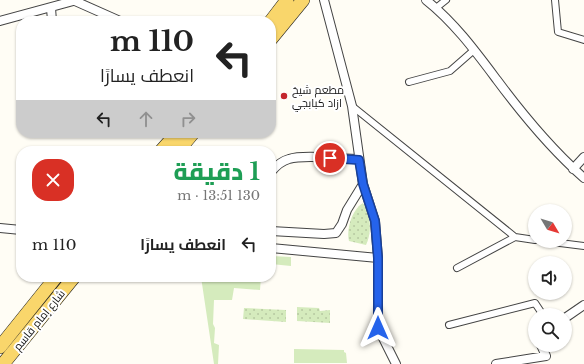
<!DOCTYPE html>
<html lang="ar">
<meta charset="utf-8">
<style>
:root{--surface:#fff;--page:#f2f2f2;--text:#222;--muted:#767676}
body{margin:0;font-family:"Libre Baskerville",Cairo,serif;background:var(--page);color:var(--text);direction:rtl;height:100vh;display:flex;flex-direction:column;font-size:15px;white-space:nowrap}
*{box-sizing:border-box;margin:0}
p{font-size:13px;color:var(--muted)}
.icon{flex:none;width:22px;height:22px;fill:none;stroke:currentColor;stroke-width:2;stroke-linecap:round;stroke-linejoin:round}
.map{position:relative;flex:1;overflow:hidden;direction:ltr}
.drawer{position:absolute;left:16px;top:146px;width:260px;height:136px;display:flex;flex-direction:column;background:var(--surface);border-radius:16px;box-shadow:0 1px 3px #0004;direction:rtl}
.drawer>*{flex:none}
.banner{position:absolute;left:16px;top:16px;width:260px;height:122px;border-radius:16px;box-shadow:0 1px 3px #0004;direction:rtl;background:#fff;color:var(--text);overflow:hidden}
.needle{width:26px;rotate:128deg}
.fabs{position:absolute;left:528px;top:204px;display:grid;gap:8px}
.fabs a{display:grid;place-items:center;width:44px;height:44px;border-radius:50%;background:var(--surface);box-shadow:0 1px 3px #0004;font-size:20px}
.pin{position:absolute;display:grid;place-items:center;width:34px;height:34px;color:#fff;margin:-17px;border:2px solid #fff;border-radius:50%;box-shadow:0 1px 4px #0007}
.me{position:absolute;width:44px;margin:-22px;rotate:0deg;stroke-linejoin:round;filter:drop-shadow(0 0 3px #0008)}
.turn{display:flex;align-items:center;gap:14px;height:84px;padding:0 16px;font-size:18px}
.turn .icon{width:52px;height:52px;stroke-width:2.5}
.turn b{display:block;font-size:28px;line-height:34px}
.lanes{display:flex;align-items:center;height:38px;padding:0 16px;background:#0003;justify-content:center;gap:20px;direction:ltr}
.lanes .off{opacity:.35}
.round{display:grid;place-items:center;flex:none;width:42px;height:42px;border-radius:16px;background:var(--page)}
.head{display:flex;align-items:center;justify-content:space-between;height:68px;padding:0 16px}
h1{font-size:24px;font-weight:800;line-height:30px;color:#1e9e55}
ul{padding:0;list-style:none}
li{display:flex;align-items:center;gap:12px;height:60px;padding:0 16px}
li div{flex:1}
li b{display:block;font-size:15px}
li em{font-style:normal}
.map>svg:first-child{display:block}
</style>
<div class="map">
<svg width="584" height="364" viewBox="0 0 584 364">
<defs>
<pattern id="garden-dots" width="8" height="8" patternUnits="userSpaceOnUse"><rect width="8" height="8" fill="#d5ebbd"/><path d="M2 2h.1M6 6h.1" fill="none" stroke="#b6c8a1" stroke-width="1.8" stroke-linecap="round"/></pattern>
</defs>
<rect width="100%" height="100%" fill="#fffdf5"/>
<path fill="#d5ebbd" d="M 271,256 L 291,257 L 291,266 L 271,264 Z
M 201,277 L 261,277 L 260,290 L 234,288 L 232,300 L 214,300 L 213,324 L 215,328 L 214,343 L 219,345 L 218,364 L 214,364 Z
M 294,349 L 344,350 L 344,352 L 346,353 L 347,363 L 294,363 Z"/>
<path fill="url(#garden-dots)" d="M 363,203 C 371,214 372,233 366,245 L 349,241 C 346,230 352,209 363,203 Z
M 297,307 L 319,308 L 320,311 L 330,310 L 330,323 L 297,321 Z
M 244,308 L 286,310 L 286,322 L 243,319 Z"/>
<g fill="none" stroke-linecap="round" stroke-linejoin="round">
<defs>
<path id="pedestrian" d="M 555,0 L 558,32 L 584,40
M 436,8 L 446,0
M 409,82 L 450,71 L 474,50
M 352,106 L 515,237 L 535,240
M 544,241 L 584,246
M 457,268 L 515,237
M 449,325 L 535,303 L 543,315"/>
<path id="minor" d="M 324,0 L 352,106 L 363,184 L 375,221 L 378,258 L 378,328 L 396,364
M 426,0 C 454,22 476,52 497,80 C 523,115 551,149 584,178
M 75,1 L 120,21
M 51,8 L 52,21
M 0,21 L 77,0
M 573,169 L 584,157
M 271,172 C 276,166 281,161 289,159 C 304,154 341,159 359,159
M 0,228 L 21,230
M 271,231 L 324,234 L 336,233 L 342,224 L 347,210 L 363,184
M 271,248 L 378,258
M 565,318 L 584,305
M 496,364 L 546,356 L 541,345"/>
<path id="primary" d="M 271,21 L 287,0
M 271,39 L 303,0
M 161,151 L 177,133
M 178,151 L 193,133
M 0,347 L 56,277
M 3,364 L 74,277"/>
</defs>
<use href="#pedestrian" stroke="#444" stroke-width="8"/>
<use href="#minor" stroke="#444" stroke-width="10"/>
<use href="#primary" stroke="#222" stroke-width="14"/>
<use href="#pedestrian" stroke="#fff" stroke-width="6"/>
<use href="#minor" stroke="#fff" stroke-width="8"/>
<use href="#primary" stroke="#f9d66b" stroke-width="13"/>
</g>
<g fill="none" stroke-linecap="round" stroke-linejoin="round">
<defs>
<path id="route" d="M 330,158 L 359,160 L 363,184 L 375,221 L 378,258 L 378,328"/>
</defs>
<use href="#route" stroke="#184099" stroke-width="10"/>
<use href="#route" stroke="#2563eb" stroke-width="7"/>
</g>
<circle fill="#c4262e" stroke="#fff" stroke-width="1.5" cx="284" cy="96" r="4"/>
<g text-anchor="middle" stroke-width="4" stroke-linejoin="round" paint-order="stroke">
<g font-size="11" fill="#111" stroke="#fff" text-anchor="start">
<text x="292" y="94">مطعم شيخ<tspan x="292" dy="13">ازاد كبابجي</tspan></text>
</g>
<g font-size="11" fill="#111" stroke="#fff">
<text transform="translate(39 320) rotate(-51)" y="4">شارع إمام قاسم</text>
</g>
</g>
</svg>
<div class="fabs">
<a><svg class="needle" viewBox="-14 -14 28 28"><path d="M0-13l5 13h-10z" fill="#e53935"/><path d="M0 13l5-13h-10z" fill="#767676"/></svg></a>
<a><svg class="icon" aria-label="sound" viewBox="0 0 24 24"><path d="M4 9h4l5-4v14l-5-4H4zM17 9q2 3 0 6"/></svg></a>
<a><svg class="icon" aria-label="search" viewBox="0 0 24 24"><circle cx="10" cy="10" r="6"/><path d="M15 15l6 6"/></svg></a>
</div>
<div class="pin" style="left:330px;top:158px;background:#d93025"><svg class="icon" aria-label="arrive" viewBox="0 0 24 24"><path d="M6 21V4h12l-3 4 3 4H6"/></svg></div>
<svg class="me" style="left:378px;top:328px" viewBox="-20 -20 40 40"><path d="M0-17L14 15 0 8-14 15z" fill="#2563eb" stroke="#fff" stroke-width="4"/></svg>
<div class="banner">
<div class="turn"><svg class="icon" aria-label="left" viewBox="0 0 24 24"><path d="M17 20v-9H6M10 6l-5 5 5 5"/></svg><div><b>110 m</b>انعطف يسارًا</div></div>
<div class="lanes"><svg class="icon" aria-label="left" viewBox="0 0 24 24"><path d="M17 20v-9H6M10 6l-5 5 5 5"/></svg><svg class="icon off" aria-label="ahead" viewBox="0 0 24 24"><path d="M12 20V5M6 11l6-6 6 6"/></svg><svg class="icon off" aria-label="right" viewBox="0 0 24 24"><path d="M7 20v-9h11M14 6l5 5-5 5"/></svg></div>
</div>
<section class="drawer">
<div class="head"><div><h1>1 دقيقة</h1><p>130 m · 13:51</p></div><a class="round" style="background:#d93025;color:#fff"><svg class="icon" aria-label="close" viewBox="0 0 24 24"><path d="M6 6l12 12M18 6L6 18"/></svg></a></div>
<ul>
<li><svg class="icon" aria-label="left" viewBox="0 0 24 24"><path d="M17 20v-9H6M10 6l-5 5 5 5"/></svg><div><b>انعطف يسارًا</b></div><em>110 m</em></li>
</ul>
</section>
</div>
